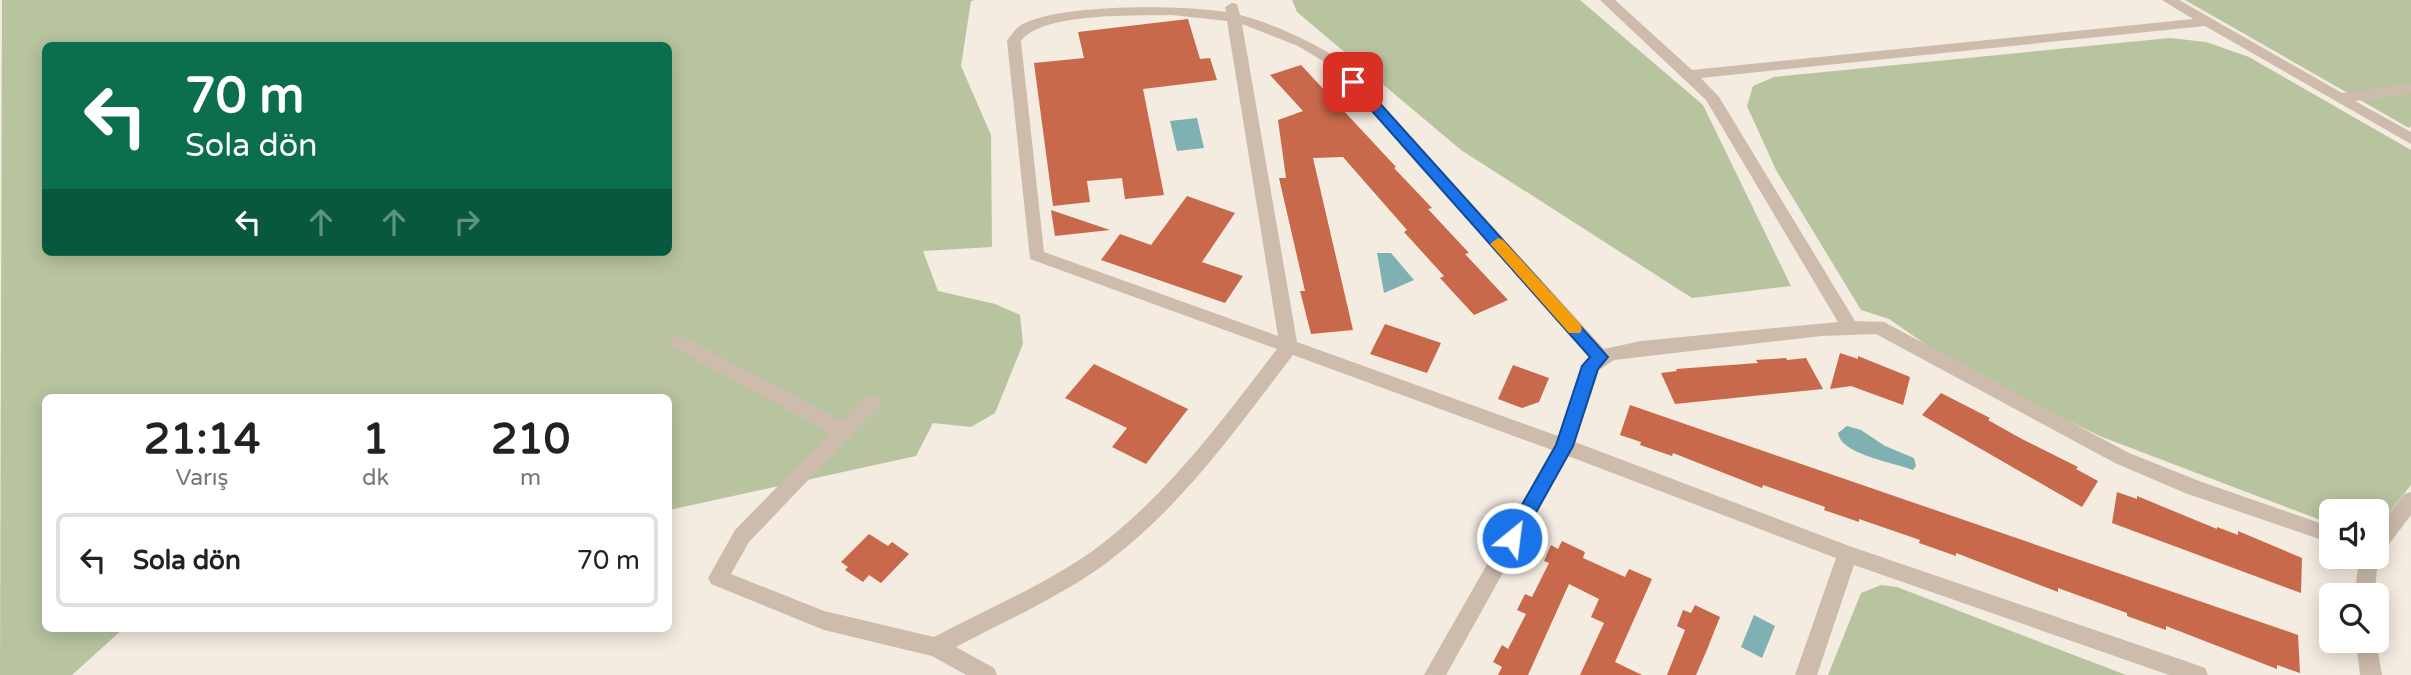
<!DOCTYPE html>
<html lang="tr">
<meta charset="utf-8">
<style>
:root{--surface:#fff;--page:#f6f6f6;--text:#222;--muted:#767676;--line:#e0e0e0}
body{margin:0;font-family:"Varela Round",sans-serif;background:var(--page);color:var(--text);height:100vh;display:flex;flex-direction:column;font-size:26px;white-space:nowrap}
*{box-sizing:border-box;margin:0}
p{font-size:23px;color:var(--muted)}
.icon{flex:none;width:38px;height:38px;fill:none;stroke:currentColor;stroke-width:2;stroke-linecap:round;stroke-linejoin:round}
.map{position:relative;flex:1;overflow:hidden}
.details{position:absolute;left:42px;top:394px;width:630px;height:238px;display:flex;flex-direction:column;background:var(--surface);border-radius:10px;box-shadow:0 4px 18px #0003}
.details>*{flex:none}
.banner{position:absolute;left:42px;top:42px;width:630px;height:214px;border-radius:10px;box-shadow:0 4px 18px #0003;background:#0b6e4f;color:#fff;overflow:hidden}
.tools{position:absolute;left:2319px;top:499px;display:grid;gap:14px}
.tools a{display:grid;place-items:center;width:70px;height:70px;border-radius:10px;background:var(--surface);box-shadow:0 4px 18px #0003;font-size:35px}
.pin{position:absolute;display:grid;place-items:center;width:60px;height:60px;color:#fff;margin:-30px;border-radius:14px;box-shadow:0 4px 10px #0006}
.me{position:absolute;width:77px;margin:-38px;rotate:29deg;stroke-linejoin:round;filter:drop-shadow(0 0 5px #0008)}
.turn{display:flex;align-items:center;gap:24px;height:147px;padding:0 28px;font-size:32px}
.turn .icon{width:91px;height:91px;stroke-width:2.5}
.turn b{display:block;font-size:49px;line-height:60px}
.lanes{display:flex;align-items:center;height:66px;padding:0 28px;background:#0003;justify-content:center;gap:35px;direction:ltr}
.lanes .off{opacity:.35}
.eta{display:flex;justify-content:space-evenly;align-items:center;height:119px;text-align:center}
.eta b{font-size:42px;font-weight:700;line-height:49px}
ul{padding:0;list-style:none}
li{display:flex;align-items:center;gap:21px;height:94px;margin:0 14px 10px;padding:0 14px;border:4px solid var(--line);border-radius:10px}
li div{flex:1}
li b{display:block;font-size:26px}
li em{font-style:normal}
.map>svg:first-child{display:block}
</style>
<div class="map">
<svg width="2411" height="675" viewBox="0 0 2411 675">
<rect width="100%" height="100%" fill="#f4ebe1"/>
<path fill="#b8c4a0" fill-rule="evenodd" d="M 2,0 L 975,0 L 971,1 L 961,66 L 991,135 L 992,247 L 923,251 L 938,291 L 995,304 L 1020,315 L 1023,344 L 995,413 L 971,427 L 933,423 L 916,456 L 669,510 L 668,397 L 46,397 L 46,628 L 124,628 L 72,675 L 0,675 ZM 46,46 L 668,46 L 668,252 L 46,252 Z
M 1292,0 L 1580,0 L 1703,105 L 1791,286 L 1692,298 L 1461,150 L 1297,12 Z
M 2185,0 L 2411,0 L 2411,126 L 2409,128 Z
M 2170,38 L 2206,42 L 2249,57 L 2411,150 L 2411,485 L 2382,521 L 2377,524 L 2376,511 L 2331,511 L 2331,524 L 2102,437 L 2021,398 L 1925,344 L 1889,319 L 1861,310 L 1776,170 L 1747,106 L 1753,86 L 1774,77 Z
M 1881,585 L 1897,587 L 2126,675 L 1828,675 L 1861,593 Z"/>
<path fill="#7fb0b2" d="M 1197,118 L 1204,148 L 1177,151 L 1170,121 Z
M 1377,253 L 1391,253 L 1414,280 L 1384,293 Z
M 1847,426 L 1861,430 L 1885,446 L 1914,458 L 1916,466 L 1913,470 L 1907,468 C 1889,462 1840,453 1838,433 Z
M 1754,615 L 1775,626 L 1762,658 L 1741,647 Z"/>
<path fill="#c8694b" d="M 1188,19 L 1200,59 L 1210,58 L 1217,80 L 1143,89 L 1164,195 L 1125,199 L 1122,178 L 1087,181 L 1090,202 L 1053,206 L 1034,63 L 1084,58 L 1078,32 Z
M 1301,65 L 1396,167 L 1394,168 L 1432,208 L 1428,209 L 1469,253 L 1465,254 L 1508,300 L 1474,315 L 1440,278 L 1444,276 L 1404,232 L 1407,230 L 1343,157 L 1313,158 L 1353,330 L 1311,334 L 1300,291 L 1305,291 L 1279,178 L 1286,178 L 1278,120 L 1303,111 L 1270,75 Z
M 1187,196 L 1235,213 L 1202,262 L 1243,276 L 1225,303 L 1101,260 L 1120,234 L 1151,245 Z
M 1051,210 L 1110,230 L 1055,236 Z
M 1385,324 L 1441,343 L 1427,373 L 1370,354 Z
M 1840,353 L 1858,359 L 1858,356 L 1910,377 L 1903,405 L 1851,386 L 1830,389 Z
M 1786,358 L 1787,360 L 1806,358 L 1823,389 L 1675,404 L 1661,373 L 1677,371 L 1676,369 L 1758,363 L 1756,360 Z
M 1094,364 L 1188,409 L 1146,464 L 1112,447 L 1127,428 L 1065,398 Z
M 1513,365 L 1549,378 L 1539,402 L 1522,408 L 1498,399 Z
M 1941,393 L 1990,418 L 1988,420 L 2020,438 L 2078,467 L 2076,469 L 2098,481 L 2082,507 L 1922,415 Z
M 1630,405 L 2298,635 L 2300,673 L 2277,665 L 2277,669 L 2166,626 L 2166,630 L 2127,616 L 2127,613 L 2058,588 L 2058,592 L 1956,553 L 1956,556 L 1919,543 L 1920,540 L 1859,519 L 1859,522 L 1824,510 L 1825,507 L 1763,485 L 1762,488 L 1673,453 L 1672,456 L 1640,445 L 1641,442 L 1620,435 Z
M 2117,492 L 2137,499 L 2137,496 L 2217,529 L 2217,527 L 2238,535 L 2238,531 L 2302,558 L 2301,593 L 2112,523 Z
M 869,534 L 888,546 L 892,542 L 909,554 L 881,583 L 869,575 L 863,582 L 845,570 L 848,567 L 841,562 Z
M 1562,541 L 1585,552 L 1583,558 L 1625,577 L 1629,569 L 1652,579 L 1615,662 L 1642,675 L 1580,675 L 1604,623 L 1591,617 L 1599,599 L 1569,584 L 1528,675 L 1498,675 L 1502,667 L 1493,662 L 1502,645 L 1508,649 L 1526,614 L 1517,610 L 1525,594 L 1532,597 L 1549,563 L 1544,561 L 1551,545 L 1558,549 Z
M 1695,605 L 1720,617 L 1706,652 L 1696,675 L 1667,675 L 1685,630 L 1677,626 L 1683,610 L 1691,613 Z"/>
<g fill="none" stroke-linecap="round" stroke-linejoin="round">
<path fill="#cdbbac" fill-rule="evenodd" d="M 1600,0 L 1615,0 L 1692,70 L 2193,19 L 2162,0 L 2179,0 L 2342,93 L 2411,84 L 2411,94 L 2355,101 L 2411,132 L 2411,144 L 2205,26 L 1701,78 L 1719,97 L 1855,321 L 1884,322 L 2129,453 L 2199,481 L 2331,527 L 2331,543 L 2185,493 L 2115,463 L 1876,334 L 1822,336 L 1614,360 L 1599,370 L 1575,442 L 1852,547 L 2197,665 L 2205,668 L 2208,675 L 2169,675 L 1854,565 L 1817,675 L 1795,675 L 1836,558 L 1568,456 L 1446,675 L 1424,675 L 1552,450 L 1293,355 C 1237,428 1183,505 1109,561 C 1062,596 1007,620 956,647 L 994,668 L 997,675 L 966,675 L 932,656 L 824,630 L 711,584 L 708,578 L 735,530 L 830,433 L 672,347 L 669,342 L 672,337 L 684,337 L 842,421 C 851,411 863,392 878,397 L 881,402 L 878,407 L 749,542 L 731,574 L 824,611 L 934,637 C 988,609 1044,585 1094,550 C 1167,496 1222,420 1277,349 L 1030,259 L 1007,41 C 1011,35 1015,29 1021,25 C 1060,3 1182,5 1226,12 L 1225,7 L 1232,3 L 1237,4 L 1240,15 C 1277,25 1308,40 1341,60 L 1604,349 L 1641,341 L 1838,322 L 1706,100 ZM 1172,15 L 1227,21 L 1278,336 L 1044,252 L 1021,41 C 1042,12 1137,16 1172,15 ZM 1242,24 L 1298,46 L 1331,66 L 1590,357 L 1582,366 L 1558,436 L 1297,342 Z
M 2411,492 L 2411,515 L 2383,552 L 2379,554 L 2374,595 L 2354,595 L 2360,556 L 2376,556 L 2376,530 L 2404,494 Z
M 2356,640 L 2376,640 L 2382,675 L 2360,675 Z"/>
</g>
<path fill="#1a73e8" stroke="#114b97" stroke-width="2" d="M 1353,78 L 1358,79 L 1608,357 L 1598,369 L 1573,446 L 1519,543 L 1512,545 L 1506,543 L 1503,538 L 1556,445 L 1582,366 L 1590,357 L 1349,85 L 1349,79 Z"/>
<path fill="#f59e0b" d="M 1498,238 L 1503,240 L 1580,324 L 1582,329 L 1580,333 L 1569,333 L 1493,247 L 1490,244 Z"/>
</svg>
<div class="tools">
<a><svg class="icon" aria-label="sound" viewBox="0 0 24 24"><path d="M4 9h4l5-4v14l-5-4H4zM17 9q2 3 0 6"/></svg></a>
<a><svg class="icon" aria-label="search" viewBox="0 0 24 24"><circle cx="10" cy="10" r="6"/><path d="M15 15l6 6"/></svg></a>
</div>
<div class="pin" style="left:1353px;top:82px;background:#d93025"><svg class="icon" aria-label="arrive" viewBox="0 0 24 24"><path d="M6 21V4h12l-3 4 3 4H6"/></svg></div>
<svg class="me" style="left:1512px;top:538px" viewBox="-20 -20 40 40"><circle r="17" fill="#1a73e8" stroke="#fff" stroke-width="3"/><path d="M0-11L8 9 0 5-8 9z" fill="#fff"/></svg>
<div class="banner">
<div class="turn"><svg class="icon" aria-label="left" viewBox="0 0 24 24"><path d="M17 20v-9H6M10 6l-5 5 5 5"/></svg><div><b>70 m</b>Sola dön</div></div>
<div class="lanes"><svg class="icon" aria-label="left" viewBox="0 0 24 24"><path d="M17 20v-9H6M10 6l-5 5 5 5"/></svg><svg class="icon off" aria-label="ahead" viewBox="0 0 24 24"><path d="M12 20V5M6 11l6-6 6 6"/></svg><svg class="icon off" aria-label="ahead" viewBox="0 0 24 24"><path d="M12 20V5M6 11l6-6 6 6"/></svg><svg class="icon off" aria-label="right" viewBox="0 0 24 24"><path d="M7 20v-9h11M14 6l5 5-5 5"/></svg></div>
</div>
<section class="details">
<div class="eta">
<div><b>21:14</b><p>Varış</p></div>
<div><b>1</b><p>dk</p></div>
<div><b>210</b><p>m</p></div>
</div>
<ul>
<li><svg class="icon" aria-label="left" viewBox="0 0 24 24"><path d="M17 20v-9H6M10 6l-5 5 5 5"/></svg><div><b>Sola dön</b></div><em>70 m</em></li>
</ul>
</section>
</div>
